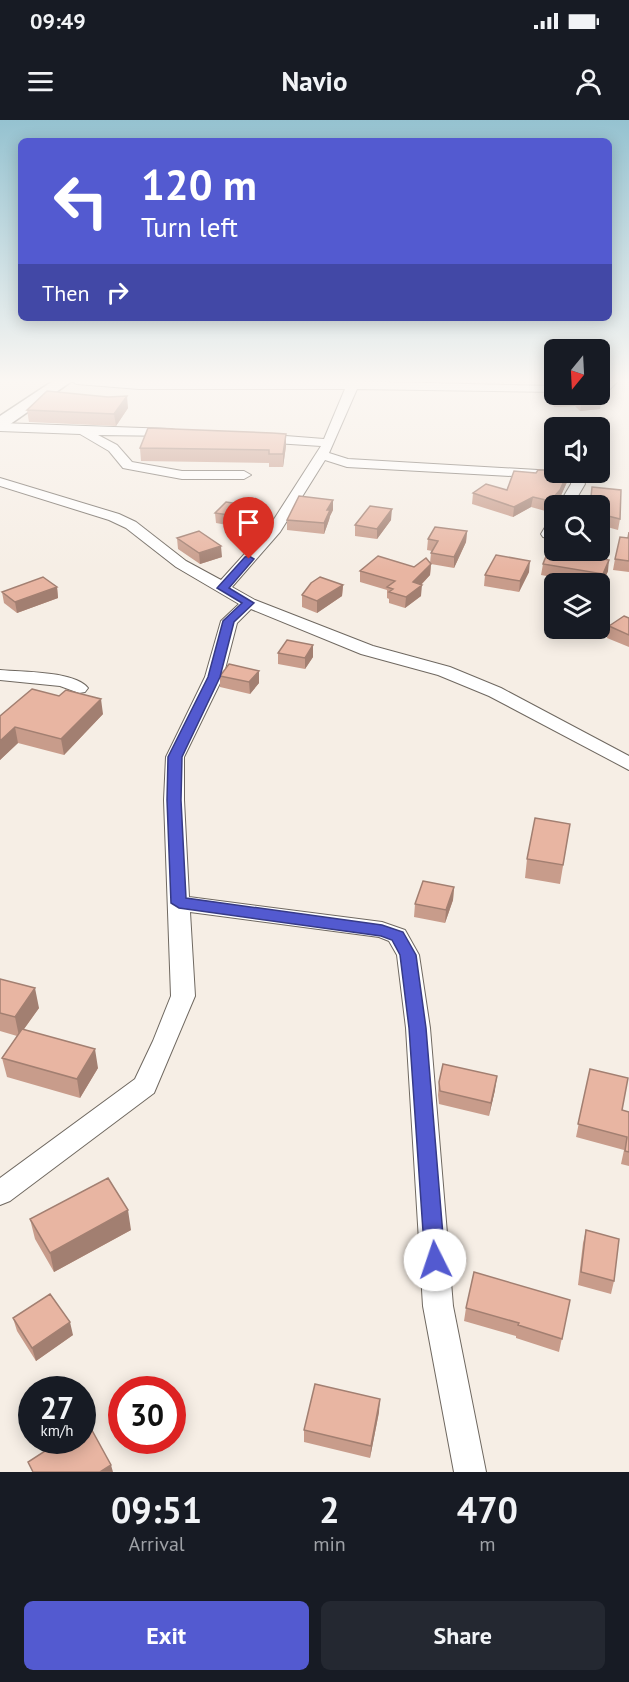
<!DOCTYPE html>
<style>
:root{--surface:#171b24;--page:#242831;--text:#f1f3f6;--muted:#9ea1a6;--accent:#535ad0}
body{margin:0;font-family:"PT Sans",sans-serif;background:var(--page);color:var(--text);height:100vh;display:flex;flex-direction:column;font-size:22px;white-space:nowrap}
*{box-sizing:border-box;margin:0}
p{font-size:20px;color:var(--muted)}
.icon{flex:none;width:33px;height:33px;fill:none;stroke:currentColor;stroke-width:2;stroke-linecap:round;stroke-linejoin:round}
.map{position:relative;height:1352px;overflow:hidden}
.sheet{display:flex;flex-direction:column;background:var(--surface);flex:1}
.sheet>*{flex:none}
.top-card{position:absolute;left:18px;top:18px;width:594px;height:183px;border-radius:9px;box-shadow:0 3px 15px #0003;background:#535ad0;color:#fff;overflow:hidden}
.needle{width:39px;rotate:198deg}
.tools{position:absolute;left:544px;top:219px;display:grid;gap:12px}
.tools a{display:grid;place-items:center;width:66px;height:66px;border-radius:9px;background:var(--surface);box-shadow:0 3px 15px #0003;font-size:30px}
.speed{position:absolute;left:18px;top:1256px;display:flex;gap:12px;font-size:30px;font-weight:700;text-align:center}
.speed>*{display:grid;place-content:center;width:78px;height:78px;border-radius:50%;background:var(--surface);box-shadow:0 3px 15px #0003;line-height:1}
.speed small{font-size:15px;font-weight:400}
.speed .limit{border:9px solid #d22;background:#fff;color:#111}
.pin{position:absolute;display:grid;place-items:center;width:51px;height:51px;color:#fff;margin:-62px -26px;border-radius:50% 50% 50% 0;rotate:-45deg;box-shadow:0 0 6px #0007}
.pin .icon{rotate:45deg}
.me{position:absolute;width:66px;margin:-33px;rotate:356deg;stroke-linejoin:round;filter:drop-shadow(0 0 4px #0008)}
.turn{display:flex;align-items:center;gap:21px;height:126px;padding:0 24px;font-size:27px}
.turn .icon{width:78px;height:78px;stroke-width:2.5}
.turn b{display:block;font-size:42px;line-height:51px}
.then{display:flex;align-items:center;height:57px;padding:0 24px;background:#0003;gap:12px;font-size:22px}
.eta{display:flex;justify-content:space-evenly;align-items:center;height:102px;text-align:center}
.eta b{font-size:36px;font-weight:700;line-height:42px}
.primary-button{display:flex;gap:12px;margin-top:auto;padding:12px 24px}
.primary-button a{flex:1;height:69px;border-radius:9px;background:var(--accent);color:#fff;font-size:24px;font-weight:700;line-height:69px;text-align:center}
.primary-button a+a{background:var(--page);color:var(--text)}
.status{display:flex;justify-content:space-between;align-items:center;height:42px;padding:0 30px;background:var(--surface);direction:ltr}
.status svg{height:16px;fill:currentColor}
header{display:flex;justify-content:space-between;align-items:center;height:78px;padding:0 24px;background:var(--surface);font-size:27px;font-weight:700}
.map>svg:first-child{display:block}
</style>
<div class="status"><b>09:49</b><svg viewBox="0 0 49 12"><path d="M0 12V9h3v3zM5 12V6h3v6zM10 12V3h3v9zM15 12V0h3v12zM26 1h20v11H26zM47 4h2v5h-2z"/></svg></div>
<header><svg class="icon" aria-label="menu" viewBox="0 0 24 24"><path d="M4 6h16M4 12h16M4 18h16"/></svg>Navio<svg class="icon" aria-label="person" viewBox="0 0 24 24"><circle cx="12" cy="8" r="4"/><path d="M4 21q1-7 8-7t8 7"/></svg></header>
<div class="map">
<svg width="629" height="1352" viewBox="0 0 629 1352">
<rect width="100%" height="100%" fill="#f6eee5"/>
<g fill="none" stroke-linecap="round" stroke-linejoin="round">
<defs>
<path id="street" d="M 71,261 L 386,262 L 555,266 L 555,272 L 357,269 L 329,333 L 348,339 L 572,352 L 582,356 L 585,364 L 572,386 L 558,386 L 571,364 L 571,361 L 565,359 L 347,347 L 325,340 L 280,412 L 232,467 L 255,480 L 373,526 L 450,547 L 501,568 L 629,636 L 629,650 L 489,576 L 438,555 L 361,534 L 251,489 L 237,503 L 223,557 L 184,637 L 184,680 L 189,777 L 382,802 L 405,810 L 419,835 L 430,908 L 453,1186 L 486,1352 L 454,1352 L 423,1186 L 406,908 L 397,835 L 389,821 L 379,817 L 190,792 L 195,876 L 154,973 L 10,1081 L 0,1085 L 0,1058 L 135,959 L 153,921 L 171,876 L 164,680 L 166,637 L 205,557 L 221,501 L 239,484 L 176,447 L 126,408 L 109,400 L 0,366 L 0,358 L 119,394 L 136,402 L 186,441 L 221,460 L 269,407 L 321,326 L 260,322 L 254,318 L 260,314 L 324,319 L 345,269 L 139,269 L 77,264 Z
M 606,261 L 618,261 L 610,269 L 600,271 L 600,265 Z
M 0,303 L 171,309 L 175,310 L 175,316 L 98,315 L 117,325 L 132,342 L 182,351 L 244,351 L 251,355 L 244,359 L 182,359 L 128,349 L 123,348 L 109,331 L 80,314 L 0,311 Z
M 555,398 L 555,414 L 548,418 L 543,417 L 541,414 L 550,399 Z
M 0,550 C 21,552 75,551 88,568 L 85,572 L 79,573 L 60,566 L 0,560 Z"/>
<path id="secondary" d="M 53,261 L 72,261 L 6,307 L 0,308 L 0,296 Z"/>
</defs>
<use href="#street" stroke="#6f6860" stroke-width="2"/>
<use href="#secondary" stroke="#6f6860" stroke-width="3"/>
<use href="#street" fill="#fff" fill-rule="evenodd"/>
<use href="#secondary" fill="#fff" fill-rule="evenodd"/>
</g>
<path fill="#c89c8b" d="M 548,266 L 601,281 L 600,289 L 580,291 L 575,286 L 554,287 L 547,274 Z
M 128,288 L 116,306 L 29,302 L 27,290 Z
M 286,314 L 286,326 L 283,347 L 269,347 L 269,343 L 141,341 L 140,328 Z
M 569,352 L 567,362 L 559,380 L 549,392 L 531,387 L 513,397 L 472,384 L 473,373 L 507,370 L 536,353 Z
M 592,367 L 620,399 L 618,410 L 600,405 L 600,386 L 590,386 Z
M 333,380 L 333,390 L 330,396 L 329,400 L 324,414 L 287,410 L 287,400 Z
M 253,386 L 253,396 L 243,408 L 216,403 L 215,393 Z
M 391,400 L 377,419 L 355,416 L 355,405 Z
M 467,411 L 466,422 L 454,448 L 431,444 L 430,455 L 421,465 L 421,476 L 405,488 L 389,483 L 389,479 L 387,478 L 387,470 L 360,462 L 360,451 L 414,447 L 430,443 L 431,433 L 432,431 L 427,430 L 428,419 Z
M 629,412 L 629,452 L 613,450 L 615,439 L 628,418 Z
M 177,418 L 222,437 L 200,444 L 178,429 Z
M 555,430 L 576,430 L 575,434 L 608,451 L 602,465 L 600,465 L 600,464 L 591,464 L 541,455 L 543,444 Z
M 529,452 L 519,472 L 484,466 L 485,455 Z
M 343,465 L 342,476 L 317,493 L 302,487 L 302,475 Z
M 57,467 L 58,478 L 17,493 L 4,483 L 2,472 Z
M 629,498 L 629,527 L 607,518 L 609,506 Z
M 278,533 L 313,537 L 305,549 L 278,544 Z
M 220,556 L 259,563 L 250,574 L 220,567 Z
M 103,594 L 64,635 L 18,623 L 0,640 L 0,596 Z
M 570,704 L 560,764 L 525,758 L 527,739 Z
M 454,767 L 453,780 L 445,803 L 414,797 L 415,784 Z
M 0,859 L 39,888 L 24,909 L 98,948 L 80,978 L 7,957 L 2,938 L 17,916 L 0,911 Z
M 590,949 L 622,990 L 629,992 L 629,1046 L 621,1044 L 624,1030 L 576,1017 Z
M 439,962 L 495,970 L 489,996 L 439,984 L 438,975 Z
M 30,1099 L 131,1110 L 54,1152 L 35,1119 Z
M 586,1110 L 614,1161 L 611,1174 L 578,1165 L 583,1123 Z
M 570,1180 L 559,1232 L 516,1218 L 516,1216 L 464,1201 L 466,1188 Z
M 13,1198 L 73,1215 L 36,1241 L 17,1211 Z
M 379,1292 L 370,1338 L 304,1322 L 304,1310 Z"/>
<path fill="#a27f71" d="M 127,276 L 128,288 L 116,306 L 114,294 Z
M 576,277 L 575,286 L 554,287 L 555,279 Z
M 601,281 L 600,289 L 580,291 L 582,282 Z
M 286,314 L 286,326 L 283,347 L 283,334 Z
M 569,352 L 567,362 L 559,380 L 549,392 L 550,381 Z
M 533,377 L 531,387 L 513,397 L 514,387 Z
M 333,380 L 333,390 L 330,396 L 329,400 L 324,414 L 324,403 L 327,390 Z
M 253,386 L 253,396 L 243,408 L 243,397 Z
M 392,389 L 391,400 L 377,419 L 377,409 Z
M 467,411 L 466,422 L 454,448 L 454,437 Z
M 221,426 L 222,437 L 200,444 L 199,433 Z
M 609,440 L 608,451 L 602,465 L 603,454 Z
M 530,441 L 529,452 L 519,472 L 520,461 Z
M 431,444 L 430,455 L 417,469 L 422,465 L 421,476 L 405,488 L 406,477 L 413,462 Z
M 343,465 L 342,476 L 317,493 L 317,481 Z
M 57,467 L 58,478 L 17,493 L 15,482 Z
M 313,525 L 313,537 L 305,549 L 305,538 Z
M 259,551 L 259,563 L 250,574 L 249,562 Z
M 101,579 L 103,594 L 64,635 L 61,619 Z
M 15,607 L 18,623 L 0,640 L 0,621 Z
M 454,767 L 453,780 L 445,803 L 446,790 Z
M 35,868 L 39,888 L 19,916 L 15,897 Z
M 95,929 L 98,948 L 80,978 L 77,959 Z
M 497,956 L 495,970 L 489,996 L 491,983 Z
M 128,1090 L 131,1110 L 54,1152 L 50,1133 Z
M 70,1202 L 73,1215 L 36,1241 L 32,1228 Z
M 380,1279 L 379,1292 L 370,1338 L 371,1326 Z
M 111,1345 L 113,1352 L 100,1352 Z"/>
<path fill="#e8b5a2" stroke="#a27f71" stroke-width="1.5" d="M 555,265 L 555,274 L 594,274 L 601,281 L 582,282 L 576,277 L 555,279 L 548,266 Z
M 47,271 L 108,277 L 127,276 L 114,294 L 27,290 Z
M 148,308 L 272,313 L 286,314 L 283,334 L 269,334 L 269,330 L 140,328 Z
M 538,350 L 555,351 L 555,352 L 568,352 L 560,370 L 550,381 L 533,377 L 514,387 L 473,373 L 486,364 L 507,370 L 514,351 L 536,353 Z
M 592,367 L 621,370 L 620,399 L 600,394 L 600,386 L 590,386 Z
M 299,376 L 333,380 L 327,390 L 330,390 L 324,403 L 287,400 Z
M 226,382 L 253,386 L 243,397 L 215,393 Z
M 370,386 L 392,389 L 377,409 L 355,405 Z
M 435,407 L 467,411 L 454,437 L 431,433 L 438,421 L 428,419 Z
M 199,411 L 221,426 L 199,433 L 177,418 Z
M 629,412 L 629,441 L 615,439 L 620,417 L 628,418 Z
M 555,413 L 555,430 L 575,430 L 574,434 L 609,440 L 603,454 L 543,444 Z
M 496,435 L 530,441 L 520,461 L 485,455 Z
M 378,436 L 414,447 L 426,438 L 431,444 L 413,462 L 422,465 L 406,477 L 389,472 L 393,469 L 387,467 L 395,461 L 360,451 Z
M 43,457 L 57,467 L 15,482 L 2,472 Z
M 320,457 L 343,465 L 317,481 L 302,475 L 311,463 Z
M 624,496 L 629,498 L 629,515 L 609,506 Z
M 287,520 L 313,525 L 305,538 L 278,533 Z
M 229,544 L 259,551 L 249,562 L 220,556 Z
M 32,569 L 59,576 L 66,570 L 101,579 L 61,619 L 15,607 L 0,621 L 0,596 Z
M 535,698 L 570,704 L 563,745 L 527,739 Z
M 423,761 L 454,767 L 446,790 L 415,784 Z
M 0,859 L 35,868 L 15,897 L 0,893 Z
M 22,909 L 95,929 L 77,959 L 2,938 Z
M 443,944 L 497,956 L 491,983 L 440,971 L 439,962 Z
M 590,949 L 628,958 L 622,990 L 629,992 L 629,1032 L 625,1031 L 627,1017 L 578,1004 Z
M 108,1058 L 128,1090 L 50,1133 L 30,1099 Z
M 586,1110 L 619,1119 L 614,1161 L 581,1152 Z
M 474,1152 L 570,1180 L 562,1219 L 518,1205 L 519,1203 L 466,1188 Z
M 50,1174 L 70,1202 L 32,1228 L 13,1198 Z
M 315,1264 L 380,1279 L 371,1326 L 304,1310 Z
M 88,1303 L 111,1345 L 100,1352 L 33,1352 L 28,1342 L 62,1320 L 82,1320 L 82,1307 Z"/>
<linearGradient id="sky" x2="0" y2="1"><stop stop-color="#95c2d0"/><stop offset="0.58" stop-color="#fbf7f3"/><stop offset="1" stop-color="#fbf7f3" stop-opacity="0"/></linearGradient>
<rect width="629" height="450" fill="url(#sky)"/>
<path fill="#535ad0" stroke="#363a87" stroke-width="1.5" d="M 249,436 L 254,439 L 229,468 L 254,483 L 234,502 L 220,557 L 182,637 L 181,680 L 186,778 L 382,805 L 403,812 L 416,835 L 426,908 L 445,1140 L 442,1146 L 435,1149 L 428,1146 L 425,1140 L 409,908 L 400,835 L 392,820 L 381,816 L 179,788 L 171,783 L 167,680 L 168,637 L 208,557 L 223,501 L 242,483 L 217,468 L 245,437 Z"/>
</svg>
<div class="tools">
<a><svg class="needle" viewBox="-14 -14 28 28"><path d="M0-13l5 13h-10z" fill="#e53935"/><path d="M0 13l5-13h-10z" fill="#9ea1a6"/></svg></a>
<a><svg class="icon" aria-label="sound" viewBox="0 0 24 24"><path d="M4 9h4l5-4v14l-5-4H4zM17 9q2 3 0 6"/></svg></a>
<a><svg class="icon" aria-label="search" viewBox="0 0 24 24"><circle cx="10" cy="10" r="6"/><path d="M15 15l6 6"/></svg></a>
<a><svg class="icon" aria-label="layers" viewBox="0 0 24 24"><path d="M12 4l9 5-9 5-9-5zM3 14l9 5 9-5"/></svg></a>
</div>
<div class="speed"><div>27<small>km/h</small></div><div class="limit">30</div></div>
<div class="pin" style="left:249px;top:439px;background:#d93025"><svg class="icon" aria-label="arrive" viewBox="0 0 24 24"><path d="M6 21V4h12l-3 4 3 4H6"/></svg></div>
<svg class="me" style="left:435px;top:1140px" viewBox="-20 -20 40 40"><circle r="19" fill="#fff"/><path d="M0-13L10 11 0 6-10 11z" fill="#535ad0"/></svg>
<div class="top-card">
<div class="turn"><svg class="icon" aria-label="left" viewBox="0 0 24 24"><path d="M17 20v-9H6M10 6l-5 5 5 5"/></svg><div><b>120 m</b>Turn left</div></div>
<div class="then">Then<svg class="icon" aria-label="right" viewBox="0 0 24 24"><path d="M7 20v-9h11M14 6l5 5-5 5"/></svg></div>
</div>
</div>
<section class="sheet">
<div class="eta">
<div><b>09:51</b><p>Arrival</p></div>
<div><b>2</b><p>min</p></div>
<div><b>470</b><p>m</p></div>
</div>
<div class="primary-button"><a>Exit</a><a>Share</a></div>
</section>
